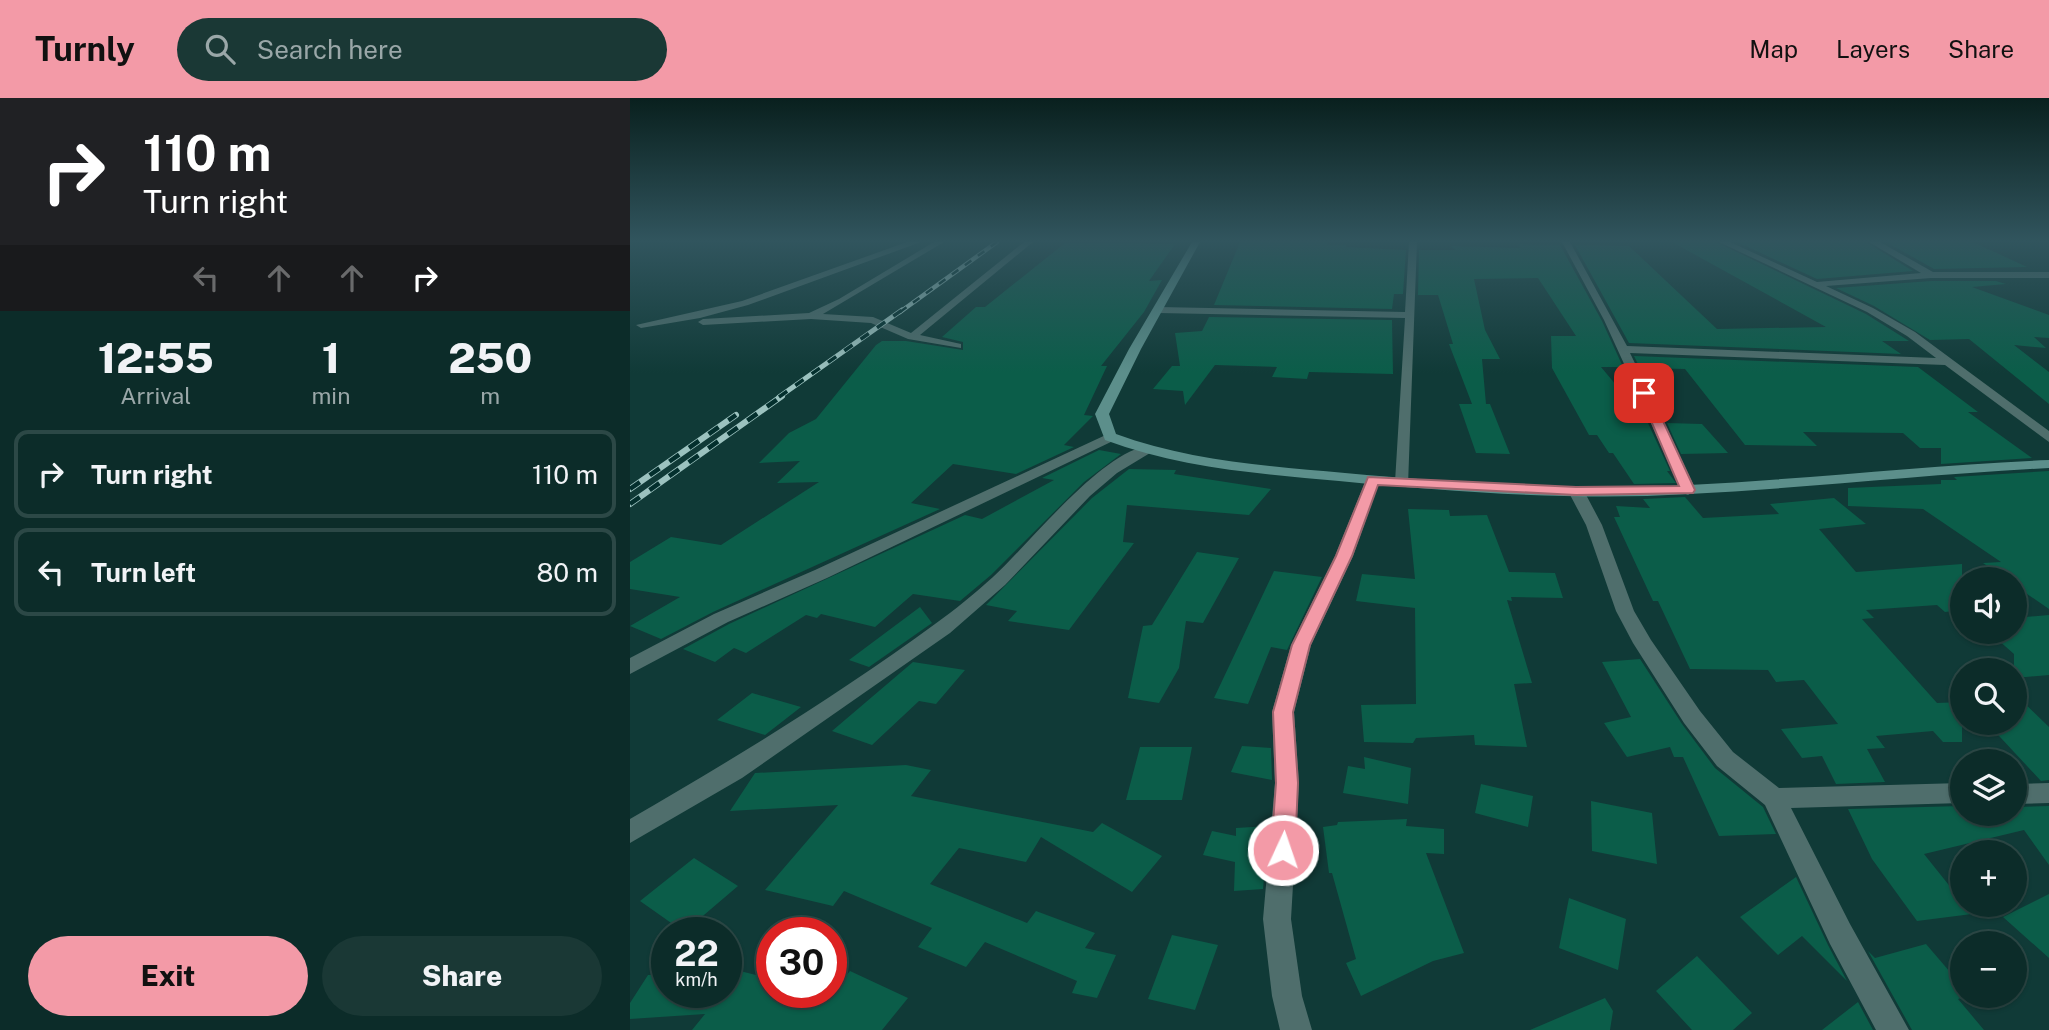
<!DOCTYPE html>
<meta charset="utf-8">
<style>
:root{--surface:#0c2c29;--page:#1a3835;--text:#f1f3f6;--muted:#9aa7a8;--line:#2c4846;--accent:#f39aa7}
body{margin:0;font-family:"Public Sans",sans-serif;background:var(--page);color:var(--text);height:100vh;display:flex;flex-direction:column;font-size:26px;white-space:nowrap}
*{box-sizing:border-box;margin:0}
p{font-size:23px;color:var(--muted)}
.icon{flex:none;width:38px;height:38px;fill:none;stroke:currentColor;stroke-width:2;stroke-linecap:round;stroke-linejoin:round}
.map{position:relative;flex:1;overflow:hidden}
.panel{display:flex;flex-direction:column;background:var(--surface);width:630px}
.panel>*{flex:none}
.hud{background:#202124;color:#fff;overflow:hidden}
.fabs{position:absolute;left:1320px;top:469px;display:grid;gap:14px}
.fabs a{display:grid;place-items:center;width:77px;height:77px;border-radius:50%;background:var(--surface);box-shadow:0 2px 5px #0004,0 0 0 2px var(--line);font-size:35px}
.speed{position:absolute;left:21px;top:819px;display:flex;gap:14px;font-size:35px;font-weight:700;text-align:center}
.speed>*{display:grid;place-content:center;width:91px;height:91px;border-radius:50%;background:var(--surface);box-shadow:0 2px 5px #0004,0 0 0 2px var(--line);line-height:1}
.speed small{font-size:18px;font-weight:400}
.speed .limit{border:10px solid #d22;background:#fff;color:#111}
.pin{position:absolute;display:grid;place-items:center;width:60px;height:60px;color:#fff;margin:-30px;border-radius:14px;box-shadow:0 4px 10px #0006}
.me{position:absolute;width:77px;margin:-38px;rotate:3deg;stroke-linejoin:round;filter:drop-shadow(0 0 5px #0008)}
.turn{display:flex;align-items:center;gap:24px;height:147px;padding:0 28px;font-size:32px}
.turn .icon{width:91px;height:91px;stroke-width:2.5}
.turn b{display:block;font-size:49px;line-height:60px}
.lanes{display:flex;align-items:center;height:66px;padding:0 28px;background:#0003;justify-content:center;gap:35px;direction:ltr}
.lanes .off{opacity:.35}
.eta{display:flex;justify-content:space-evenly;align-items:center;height:119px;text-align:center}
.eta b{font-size:42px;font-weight:800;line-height:49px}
.button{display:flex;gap:14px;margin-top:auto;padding:14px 28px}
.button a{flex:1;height:80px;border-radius:42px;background:var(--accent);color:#111;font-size:28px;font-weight:800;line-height:80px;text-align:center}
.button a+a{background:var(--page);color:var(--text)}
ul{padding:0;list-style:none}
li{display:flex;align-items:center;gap:21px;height:88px;margin:0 14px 10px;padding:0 14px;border:4px solid var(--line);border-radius:14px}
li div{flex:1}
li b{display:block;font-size:26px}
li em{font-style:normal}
header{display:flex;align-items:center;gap:42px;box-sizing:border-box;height:98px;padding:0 35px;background:var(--accent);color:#111}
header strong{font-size:33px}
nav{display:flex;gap:38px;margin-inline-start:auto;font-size:24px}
.search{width:490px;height:63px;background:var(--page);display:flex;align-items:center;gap:18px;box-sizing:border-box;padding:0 24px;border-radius:38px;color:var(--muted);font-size:26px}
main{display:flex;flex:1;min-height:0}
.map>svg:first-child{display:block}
</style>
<header>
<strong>Turnly</strong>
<div class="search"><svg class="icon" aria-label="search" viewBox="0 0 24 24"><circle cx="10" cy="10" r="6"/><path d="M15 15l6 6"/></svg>Search here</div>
<nav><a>Map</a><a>Layers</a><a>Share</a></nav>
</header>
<main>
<section class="panel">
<div class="hud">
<div class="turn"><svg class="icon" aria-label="right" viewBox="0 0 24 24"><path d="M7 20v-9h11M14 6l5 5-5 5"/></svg><div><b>110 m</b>Turn right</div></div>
<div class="lanes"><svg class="icon off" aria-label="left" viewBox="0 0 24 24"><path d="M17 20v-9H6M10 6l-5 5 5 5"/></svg><svg class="icon off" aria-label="ahead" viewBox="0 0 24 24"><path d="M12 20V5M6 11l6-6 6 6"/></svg><svg class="icon off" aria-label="ahead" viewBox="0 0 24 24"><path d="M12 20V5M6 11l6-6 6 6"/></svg><svg class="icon" aria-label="right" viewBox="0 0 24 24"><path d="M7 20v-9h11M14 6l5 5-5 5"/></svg></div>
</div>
<div class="eta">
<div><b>12:55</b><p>Arrival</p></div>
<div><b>1</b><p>min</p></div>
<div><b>250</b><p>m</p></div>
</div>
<ul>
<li><svg class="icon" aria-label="right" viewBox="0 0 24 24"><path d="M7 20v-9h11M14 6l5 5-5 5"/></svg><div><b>Turn right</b></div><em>110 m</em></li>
<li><svg class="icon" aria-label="left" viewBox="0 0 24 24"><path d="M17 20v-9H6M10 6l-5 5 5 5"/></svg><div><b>Turn left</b></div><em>80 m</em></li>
</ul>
<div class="button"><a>Exit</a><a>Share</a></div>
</section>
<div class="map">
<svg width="1419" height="932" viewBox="0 0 1419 932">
<rect width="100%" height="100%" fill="#103a37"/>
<path fill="#0b5d49" d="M 610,144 L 698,144 L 697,147 L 716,147 L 716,149 L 776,152 L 773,196 L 764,196 L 762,211 L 584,207 Z
M 1042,144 L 1086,144 L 1236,216 L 1279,243 L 1252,243 L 1271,256 L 999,245 L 945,147 L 999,148 L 1087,231 L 1196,229 Z
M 1107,144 L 1236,144 L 1283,173 L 1187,181 Z
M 1256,144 L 1343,144 L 1397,169 L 1304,171 Z
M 435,145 L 545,146 L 519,183 L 532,182 L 514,214 L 471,268 L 477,268 L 454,317 L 463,318 L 434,347 L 444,349 L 386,376 L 323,366 L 281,405 L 310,411 L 83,514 L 31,541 L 0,528 L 50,499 L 0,491 L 0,464 L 41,439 L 91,447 L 189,384 L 147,385 L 170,363 L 129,365 L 159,335 L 186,321 L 246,247 L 252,243 L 276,243 L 333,252 L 333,244 L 312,239 L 346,209 L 355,209 Z
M 888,146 L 930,147 L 972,223 L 993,269 L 971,269 L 1018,325 L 1040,373 L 1037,373 L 1046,385 L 1004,386 L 983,355 L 979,355 L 967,337 L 959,337 L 922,270 L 921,238 L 946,238 L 908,180 L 844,181 L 855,232 L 870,261 L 852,261 L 856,306 L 860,306 L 880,356 L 846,355 L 829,306 L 842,306 L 819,246 L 823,246 L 808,197 L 788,197 L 789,152 L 825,152 L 821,148 L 890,150 Z
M 1301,183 L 1366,183 L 1376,186 L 1342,189 L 1419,217 L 1419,240 L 1404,239 L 1416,250 L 1384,247 L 1419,274 L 1419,306 L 1339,241 L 1300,242 L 1244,208 L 1206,190 Z
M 579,219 L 762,222 L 763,276 L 679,274 L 677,281 L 642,279 L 647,269 L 585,267 L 555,307 L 553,293 L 523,291 L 542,268 L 550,268 L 545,235 L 572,233 Z
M 1004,258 L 1288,269 L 1348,314 L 1338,314 L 1402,360 L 1311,366 L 1311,350 L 1290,350 L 1273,335 L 1173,334 L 1187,348 L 1115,347 L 1055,271 L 1010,270 Z
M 1037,325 L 1072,326 L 1098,355 L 1051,356 Z
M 469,352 L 491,356 L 454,384 L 361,477 L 330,503 L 283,496 L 245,529 L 191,516 L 187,520 L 176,517 L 116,555 L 104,550 L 85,564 L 53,551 L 99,526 L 335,417 L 352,421 L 424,382 L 412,380 Z
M 499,371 L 546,372 L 544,376 L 641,391 L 619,417 L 497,407 L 493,444 L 504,445 L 439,532 L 378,523 L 387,513 L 356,507 L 462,400 Z
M 1419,373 L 1419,511 L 1384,487 L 1384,481 L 1376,481 L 1353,465 L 1371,464 L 1293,411 L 1218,408 L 1218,390 L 1311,386 L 1311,382 L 1327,382 L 1324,379 Z
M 1055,399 L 1073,420 L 1149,416 L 1140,406 L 1204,400 L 1236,426 L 1189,431 L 1226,474 L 1332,466 L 1332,512 L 1315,514 L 1307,507 L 1236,512 L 1244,520 L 1232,521 L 1307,605 L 1332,604 L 1332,644 L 1313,644 L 1303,633 L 1246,638 L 1255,650 L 1237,651 L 1255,684 L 1206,686 L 1192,658 L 1172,660 L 1151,631 L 1208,626 L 1174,582 L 1146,584 L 1138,572 L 1060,571 L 1028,503 L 1023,503 L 984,419 L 990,419 L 986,408 L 1020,410 L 1013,401 Z
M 778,411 L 819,412 L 820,418 L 857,417 L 879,474 L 925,475 L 933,500 L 881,499 L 882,503 L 877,502 L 902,585 L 884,586 L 897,649 L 845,647 L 844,637 L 786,640 L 783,645 L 734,644 L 731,607 L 786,606 L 785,510 L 726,503 L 732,476 L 785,481 Z
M 567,454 L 609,460 L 573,525 L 556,523 L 549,570 L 529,605 L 498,600 L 513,528 L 522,527 Z
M 644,473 L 692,479 L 657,552 L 641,549 L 618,606 L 584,600 Z
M 290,509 L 302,525 L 239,569 L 219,562 Z
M 1419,517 L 1419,577 L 1384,580 L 1384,556 L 1359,534 L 1384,534 L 1384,520 Z
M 1010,561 L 1052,626 L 1085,670 L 1133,709 L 1146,736 L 1089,738 L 1053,659 L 1044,659 L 1040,649 L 997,659 L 974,625 L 1001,619 L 972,564 Z
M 283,564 L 335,572 L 306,606 L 289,603 L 242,647 L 202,633 Z
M 122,595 L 171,609 L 135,637 L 87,622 Z
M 1384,595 L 1419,629 L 1419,682 L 1411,683 L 1357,625 L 1384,625 Z
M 612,648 L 641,650 L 642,682 L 601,674 Z
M 510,649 L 562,649 L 552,702 L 496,702 Z
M 734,659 L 781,670 L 778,706 L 713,695 L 718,668 L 735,671 Z
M 276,667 L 301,672 L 281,698 L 463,734 L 472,725 L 532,758 L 502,794 L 411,739 L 396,764 L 329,750 L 300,786 L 397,825 L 406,813 L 465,835 L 455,850 L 486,857 L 467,900 L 442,895 L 447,883 L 355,844 L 336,869 L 288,849 L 302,830 L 214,793 L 203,808 L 135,792 L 208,707 L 100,713 L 125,675 Z
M 851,686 L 903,698 L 898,729 L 845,715 Z
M 961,703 L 1022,715 L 1027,766 L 962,753 Z
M 1332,708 L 1332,716 L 1384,716 L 1384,709 L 1419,708 L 1419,767 L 1394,732 L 1294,756 L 1342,816 L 1287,823 L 1242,761 L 1218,711 Z
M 777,721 L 776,728 L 814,731 L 814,756 L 796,755 L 834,855 L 803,863 L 731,898 L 716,865 L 726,861 L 702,775 L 699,775 L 693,729 L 707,727 L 708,724 Z
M 639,728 L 633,791 L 604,793 L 605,764 L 573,757 L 582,733 L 606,738 L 606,730 Z
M 64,760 L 108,788 L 54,834 L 10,803 Z
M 1166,779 L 1198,847 L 1217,883 L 1172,838 L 1148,857 L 1110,819 Z
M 1419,796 L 1419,860 L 1373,819 Z
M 939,800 L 996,821 L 988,872 L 929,850 Z
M 542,837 L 588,847 L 565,912 L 518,901 Z
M 1296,846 L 1332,888 L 1332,898 L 1337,898 L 1328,901 L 1354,932 L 1282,932 L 1238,853 L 1245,860 Z
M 1067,858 L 1122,915 L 1103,932 L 1062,932 L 1026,893 Z
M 110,873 L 142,881 L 142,894 L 201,894 L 220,873 L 278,900 L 252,932 L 62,932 L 75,916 L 0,921 L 0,905 L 18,877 L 37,876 L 37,894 L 96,894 L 96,890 Z
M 975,900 L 983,913 L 980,932 L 900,932 Z
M 1228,904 L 1243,932 L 1192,932 Z"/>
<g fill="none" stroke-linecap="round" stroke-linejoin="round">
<path fill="#4f6e6c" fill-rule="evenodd" d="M 277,144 L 291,144 L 118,207 L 70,220 L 11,230 L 6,227 L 112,203 Z
M 304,144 L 314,144 L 193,216 L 243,219 L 281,235 L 394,144 L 403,144 L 290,237 L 331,246 L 331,250 L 278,241 L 241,225 L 181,221 L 73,227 L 68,224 L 73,221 L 179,215 L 209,201 Z
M 779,144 L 787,144 L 778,387 L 773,389 L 765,384 L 775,220 L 529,215 L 524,212 L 529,209 L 775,214 Z
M 932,144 L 940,144 L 997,248 L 1306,260 L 1277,238 L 1237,214 L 1089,144 L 1100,144 L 1187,184 L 1291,175 L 1239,144 L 1250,144 L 1303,174 L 1419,174 L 1419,180 L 1301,180 L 1196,188 L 1243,210 L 1285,234 L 1419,333 L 1419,344 L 1315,267 L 1000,255 L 1066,392 L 1058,397 L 1053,395 L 974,222 Z
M 480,335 L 485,336 L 485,342 L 197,480 L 98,524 L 0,576 L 0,560 L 84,516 L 185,472 Z
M 515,348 L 522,352 L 520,355 L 487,375 L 460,398 L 375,487 L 320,535 L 112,680 L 0,745 L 0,721 C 104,661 208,597 305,526 C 325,512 345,495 363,479 C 401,444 466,360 515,348 Z
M 743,378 L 750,382 L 723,458 L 681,547 L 664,614 L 669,685 L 661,821 L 672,898 L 682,932 L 650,932 L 642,898 L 633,821 L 645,685 L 642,614 L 661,547 L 705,458 L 736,382 Z
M 946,388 L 954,393 L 972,427 L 1004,513 L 1021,542 L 1070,613 L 1103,654 L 1149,690 L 1332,685 L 1332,705 L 1161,710 L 1220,826 L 1279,932 L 1246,932 L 1200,846 L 1135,707 L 1087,668 L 1054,625 L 1003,545 L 986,513 L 956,427 L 938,393 Z
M 1419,685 L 1419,705 L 1384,706 L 1384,686 Z"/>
<path fill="#5c8f8b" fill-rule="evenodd" d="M 562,144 L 570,144 L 511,251 L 479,316 L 486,336 C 559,363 638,368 715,375 C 825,385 949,393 1059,387 C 1179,381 1299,367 1419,362 L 1419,370 C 1299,376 1179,390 1059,396 C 946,403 823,394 709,383 C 631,376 550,370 475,342 L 465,316 L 499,251 Z"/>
<defs>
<path id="rail-far2" d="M 270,214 L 367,144"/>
<path id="rail-far1" d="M 149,299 L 272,212"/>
<path id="rail" d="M 0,391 L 106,317
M 0,406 L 152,298"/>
</defs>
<use href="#rail-far2" stroke="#9cc2bf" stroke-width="4.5"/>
<use href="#rail-far1" stroke="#9cc2bf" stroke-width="5"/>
<use href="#rail" stroke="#9cc2bf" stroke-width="6"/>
<use href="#rail-far2" stroke="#032f2d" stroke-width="2.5" stroke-dasharray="8" stroke-linecap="butt"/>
<use href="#rail-far1" stroke="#032f2d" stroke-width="3.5" stroke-dasharray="10" stroke-linecap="butt"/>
<use href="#rail" stroke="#032f2d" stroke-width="4.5" stroke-dasharray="12" stroke-linecap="butt"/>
</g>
<linearGradient id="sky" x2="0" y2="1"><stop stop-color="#09201e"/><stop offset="0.52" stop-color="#31555e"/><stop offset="1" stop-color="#31555e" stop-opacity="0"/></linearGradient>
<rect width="1419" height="275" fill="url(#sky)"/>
<path fill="#f39aa7" stroke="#9e646d" stroke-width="2" d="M 1014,292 L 1020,295 L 1065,392 L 1063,395 L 946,397 L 748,387 L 722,458 L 680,547 L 663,614 L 668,685 L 665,752 L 661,759 L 653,762 L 645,759 L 641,752 L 646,685 L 643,614 L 662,547 L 706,458 L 738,379 L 946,389 L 1049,388 L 1009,295 Z"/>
</svg>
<div class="fabs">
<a><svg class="icon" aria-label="sound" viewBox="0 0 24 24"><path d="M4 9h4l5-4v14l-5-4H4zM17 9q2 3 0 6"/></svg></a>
<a><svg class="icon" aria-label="search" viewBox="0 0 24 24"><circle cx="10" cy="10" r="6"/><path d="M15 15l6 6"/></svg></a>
<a><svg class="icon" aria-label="layers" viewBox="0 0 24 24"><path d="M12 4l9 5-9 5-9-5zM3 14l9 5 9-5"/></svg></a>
<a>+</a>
<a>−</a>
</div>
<div class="speed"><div>22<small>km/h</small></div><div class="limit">30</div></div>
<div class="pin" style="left:1014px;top:295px;background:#d93025"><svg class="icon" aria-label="arrive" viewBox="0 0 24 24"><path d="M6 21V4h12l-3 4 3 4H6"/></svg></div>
<svg class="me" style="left:653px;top:752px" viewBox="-20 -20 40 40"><circle r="17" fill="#f39aa7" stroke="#fff" stroke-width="3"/><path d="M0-11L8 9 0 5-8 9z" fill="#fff"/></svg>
</div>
</main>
